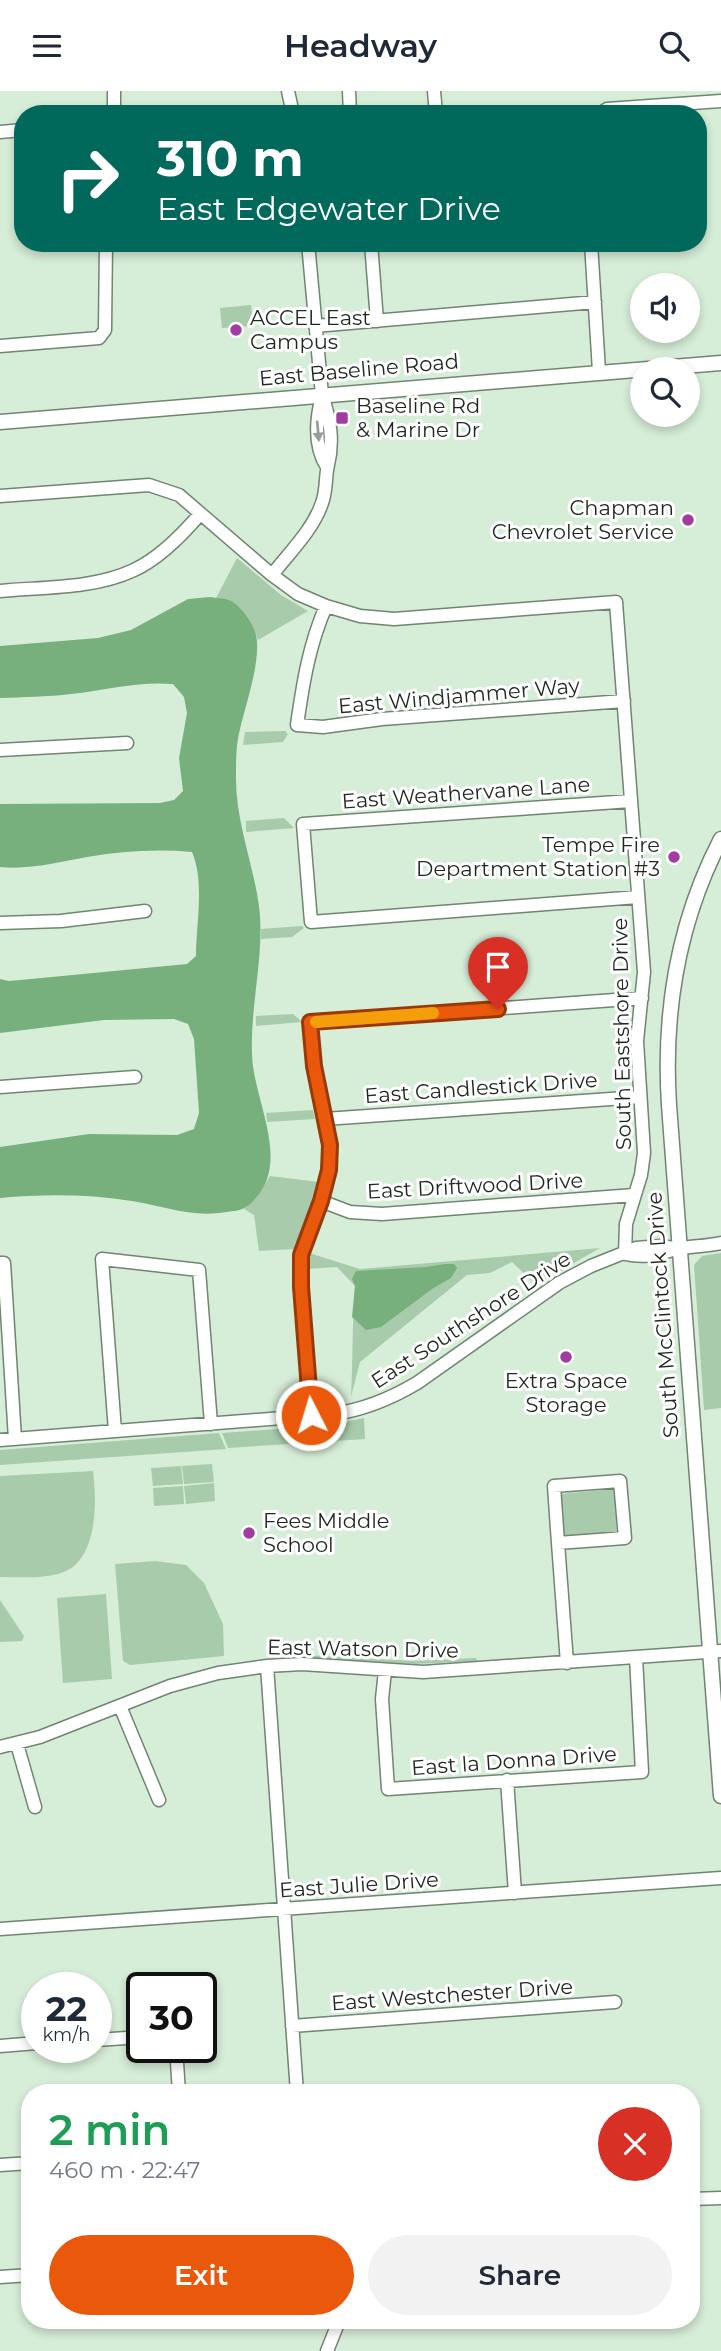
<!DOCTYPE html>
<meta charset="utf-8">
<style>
:root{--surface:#fff;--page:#f2f2f3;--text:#1f2937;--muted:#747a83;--accent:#ea580c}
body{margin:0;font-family:Montserrat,sans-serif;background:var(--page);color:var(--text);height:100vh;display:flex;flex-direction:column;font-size:26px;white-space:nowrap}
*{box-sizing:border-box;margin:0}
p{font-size:23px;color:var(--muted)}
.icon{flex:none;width:38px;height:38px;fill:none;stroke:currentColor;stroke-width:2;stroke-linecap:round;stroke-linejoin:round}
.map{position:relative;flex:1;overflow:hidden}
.drawer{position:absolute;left:21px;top:1993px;width:679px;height:245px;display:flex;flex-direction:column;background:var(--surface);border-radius:28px;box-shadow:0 4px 10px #0003}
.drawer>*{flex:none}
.top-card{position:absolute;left:14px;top:14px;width:693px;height:147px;border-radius:28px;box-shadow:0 4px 10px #0003;background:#00695c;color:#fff;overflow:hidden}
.fabs{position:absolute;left:630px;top:182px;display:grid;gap:14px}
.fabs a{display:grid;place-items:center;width:70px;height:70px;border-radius:50%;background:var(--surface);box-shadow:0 4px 10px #0003;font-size:35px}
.speed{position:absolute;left:21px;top:1881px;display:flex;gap:14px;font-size:35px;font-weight:700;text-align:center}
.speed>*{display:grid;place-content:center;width:91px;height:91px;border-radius:50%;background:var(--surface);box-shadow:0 4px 10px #0003;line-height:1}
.speed small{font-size:18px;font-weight:400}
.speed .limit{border:4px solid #111;border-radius:10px;background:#fff;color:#111}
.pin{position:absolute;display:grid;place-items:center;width:60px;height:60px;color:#fff;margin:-72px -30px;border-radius:50% 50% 50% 0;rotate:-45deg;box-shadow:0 0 7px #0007}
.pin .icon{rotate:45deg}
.me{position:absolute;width:77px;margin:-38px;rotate:355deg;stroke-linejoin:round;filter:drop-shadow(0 0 5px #0008)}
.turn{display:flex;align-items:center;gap:24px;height:147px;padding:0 28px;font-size:32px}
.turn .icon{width:91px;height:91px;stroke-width:2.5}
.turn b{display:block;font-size:49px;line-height:60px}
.round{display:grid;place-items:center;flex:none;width:74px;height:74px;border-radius:37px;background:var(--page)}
.head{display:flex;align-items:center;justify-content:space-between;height:119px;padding:0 28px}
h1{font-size:42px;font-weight:600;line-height:52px;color:#1e9e55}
.action{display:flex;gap:14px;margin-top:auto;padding:14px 28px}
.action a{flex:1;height:80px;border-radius:42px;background:var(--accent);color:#fff;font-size:28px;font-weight:600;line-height:80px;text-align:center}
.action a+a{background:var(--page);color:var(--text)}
header{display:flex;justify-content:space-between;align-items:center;height:91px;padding:0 28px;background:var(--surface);font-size:32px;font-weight:600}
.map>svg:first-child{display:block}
</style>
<header><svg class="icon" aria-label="menu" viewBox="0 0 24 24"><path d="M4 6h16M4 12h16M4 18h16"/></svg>Headway<svg class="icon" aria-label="search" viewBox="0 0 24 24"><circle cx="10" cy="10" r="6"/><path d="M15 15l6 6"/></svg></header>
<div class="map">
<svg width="721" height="2260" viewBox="0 0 721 2260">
<rect width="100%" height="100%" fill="#d6edd7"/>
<path fill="#a8ccab" d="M 251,214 L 253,235 L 222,237 L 220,217 Z
M 237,467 L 281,504 L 308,520 L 258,549 C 252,527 238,511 216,507 Z
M 285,640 L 288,643 L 283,651 L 243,654 L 245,641 Z
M 284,727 L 294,737 L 246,741 L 246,730 Z
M 302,835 L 304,837 L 292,846 L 261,848 L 261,838 Z
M 293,923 L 302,931 L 256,935 L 256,925 Z
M 313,1019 L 315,1028 L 267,1031 L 266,1022 Z
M 270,1085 L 319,1091 L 295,1158 L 259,1160 L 254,1124 L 244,1118 L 258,1104 Z
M 600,1157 L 536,1194 L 512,1171 L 490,1182 L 467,1184 L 360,1271 L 351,1306 C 353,1269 352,1232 355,1195 L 337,1176 L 307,1178 L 309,1162 L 360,1178 Z
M 721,1162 L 721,1317 L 704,1319 L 694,1174 L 702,1165 Z
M 364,1327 L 365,1348 L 228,1357 L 222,1342 L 332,1334 Z
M 219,1342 L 226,1358 L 0,1374 L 0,1359 Z
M 212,1373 L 214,1391 L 184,1393 L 182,1375 Z
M 181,1375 L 183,1393 L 153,1395 L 151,1377 Z
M 93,1380 C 97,1410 98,1471 61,1482 C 42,1488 20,1486 0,1486 L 0,1385 Z
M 214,1392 L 215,1410 L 186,1413 L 184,1395 Z
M 183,1395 L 184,1413 L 154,1415 L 153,1397 Z
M 614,1398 L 617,1442 L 563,1446 L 560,1403 Z
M 155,1470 L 186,1474 L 204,1492 L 223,1533 L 224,1565 L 130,1574 L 123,1570 L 115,1473 Z
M 106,1503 L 112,1588 L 63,1592 L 57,1507 Z
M 0,1509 L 24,1545 L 22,1550 L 0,1551 Z
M 303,1564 L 414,1570 L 476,1567 L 477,1570 L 415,1573 L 303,1566 Z"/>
<path fill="#77b07d" d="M 210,506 C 216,507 225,507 231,510 C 241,515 254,533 256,544 C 262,571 243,620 238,648 C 236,659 236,672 236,684 C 235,729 253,771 259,815 C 265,863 250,914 252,963 C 253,1012 297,1078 246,1116 C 241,1120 232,1120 226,1121 C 192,1127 164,1115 132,1110 C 89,1103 43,1103 0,1107 L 0,1056 L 89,1043 L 177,1044 L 194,1038 L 199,1022 L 194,948 L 188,933 L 174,928 L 104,929 L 0,942 L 0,888 L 9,890 L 31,888 L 187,873 L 196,865 C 196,832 205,792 192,761 C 157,758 121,760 87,766 C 58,771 30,779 0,776 L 0,713 L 160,712 L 174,709 L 183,700 L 179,667 L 187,622 L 184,606 L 173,593 C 138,590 106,599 71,603 C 47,606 23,606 0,607 L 0,555 L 98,547 L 131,539 L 188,508 Z
M 445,1173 L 454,1173 L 457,1177 L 451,1187 L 432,1198 L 381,1236 L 366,1239 L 352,1226 L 355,1195 L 352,1188 L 356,1180 L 426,1176 Z"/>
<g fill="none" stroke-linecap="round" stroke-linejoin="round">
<defs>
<path id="minor" d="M 288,0 L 293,23
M 349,0 L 350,23
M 434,0 L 436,23
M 114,23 L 114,0
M 599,23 L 607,18 L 721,10
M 0,41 L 23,39
M 371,152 L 377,230
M 591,152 L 599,280
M 315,235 L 595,211
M 0,255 L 99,247 L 105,239 L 106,152
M 322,305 C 316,328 314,356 327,376
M 0,405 L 149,394 L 179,404 L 272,484 L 298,503 L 326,515 L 360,525 L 394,528 L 616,511 L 644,881 L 637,950 L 644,1062 L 641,1084 L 626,1133 L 625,1163
M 272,484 C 289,462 313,439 322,412 C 327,399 325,386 328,374 C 334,349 330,328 322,304 L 308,152
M 0,500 C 43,496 94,498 134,479 C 160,467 182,444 200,423
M 326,515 C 309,554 303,592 297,634 L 323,636 L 382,628 L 624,610
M 0,659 L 127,652
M 631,710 L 303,733 L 311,831 L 638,806
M 0,832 L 61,830 L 145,820
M 0,996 L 135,986
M 325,1028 L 639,1006
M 321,1110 L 350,1121 L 382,1123 L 634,1104
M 625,1163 C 648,1168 660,1162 681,1157 C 694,1155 708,1155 721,1152
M 0,1172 L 4,1172 L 15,1348
M 311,1324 L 301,1196 L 301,1164 L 321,1110 L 329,1079 L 330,1054 L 314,975 L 310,931 L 642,907
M 115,1340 L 102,1168 L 199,1179 L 211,1333
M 0,1349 L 333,1323 C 364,1319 390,1308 417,1292 L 559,1192 L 591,1175 L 636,1157 L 661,1155 L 680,1158
M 620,1390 L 625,1447 L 558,1452 L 554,1395 Z
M 558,1452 L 567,1572
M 267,1575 L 297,2002
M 385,1580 L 382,1608 L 388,1698 L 642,1681 L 636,1566
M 120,1615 L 159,1709
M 17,1653 L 35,1716
M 0,1656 L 40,1646 L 170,1595 L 218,1582 L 267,1575 L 302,1573 L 423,1581 L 721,1560
M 507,1689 L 515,1802
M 0,1838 L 721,1787
M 292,1935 L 615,1911
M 96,1949 L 142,1946
M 0,1955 L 37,1952
M 176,1956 L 179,2002
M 0,2074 L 30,2072
M 691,2108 L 721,2107
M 0,2186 L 30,2184
M 327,2260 L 339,2230"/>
<path id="major" d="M 0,331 L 721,272
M 721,748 C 678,831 663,921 669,1014 L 721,1705"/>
</defs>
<use href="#minor" stroke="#708572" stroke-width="15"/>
<use href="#major" stroke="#708572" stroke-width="17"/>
<use href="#minor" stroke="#fff" stroke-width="12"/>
<use href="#major" stroke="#fff" stroke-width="14"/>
</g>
<defs><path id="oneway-solid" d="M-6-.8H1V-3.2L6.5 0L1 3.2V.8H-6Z" transform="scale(1.75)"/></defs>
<use fill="#9a9e9b" href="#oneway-solid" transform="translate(318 340) rotate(85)"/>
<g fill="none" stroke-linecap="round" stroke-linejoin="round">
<defs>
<path id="route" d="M 311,1324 L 301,1196 L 301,1164 L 321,1110 L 329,1079 L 330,1054 L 314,975 L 310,931 L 498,918"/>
</defs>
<use href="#route" stroke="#983908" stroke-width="18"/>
<use href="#route" stroke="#ea580c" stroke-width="12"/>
<path stroke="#f59e0b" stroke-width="12" d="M 316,931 L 433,922"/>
</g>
<g fill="#a13ca1" stroke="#fff" stroke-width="2.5">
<circle cx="236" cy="239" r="7"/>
<rect x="335" y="320" width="14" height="14" rx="3.5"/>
<circle cx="688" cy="429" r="7"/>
<circle cx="674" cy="766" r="7"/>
<circle cx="566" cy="1266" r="7"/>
<circle cx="249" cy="1442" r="7"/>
</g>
<g text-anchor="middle" stroke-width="6" stroke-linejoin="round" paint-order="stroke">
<g font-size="21" fill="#1f2820" stroke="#fff" text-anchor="start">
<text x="250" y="234">ACCEL East<tspan x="250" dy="24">Campus</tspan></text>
<text x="356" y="322">Baseline Rd<tspan x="356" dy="24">&amp; Marine Dr</tspan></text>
<text x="674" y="424" text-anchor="end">Chapman<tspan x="674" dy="24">Chevrolet Service</tspan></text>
<text x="660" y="761" text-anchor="end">Tempe Fire<tspan x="660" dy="24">Department Station #3</tspan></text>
<text x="566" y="1297" text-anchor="middle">Extra Space<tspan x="566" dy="24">Storage</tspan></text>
<text x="263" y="1437">Fees Middle<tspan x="263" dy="24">School</tspan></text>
</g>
<g font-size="21" fill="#1f2820" stroke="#fff">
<text transform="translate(359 279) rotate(-5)" y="7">East Baseline Road</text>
<text transform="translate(459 605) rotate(-5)" y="7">East Windjammer Way</text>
<text transform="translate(466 702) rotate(-4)" y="7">East Weathervane Lane</text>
<text transform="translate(622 943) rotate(-91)" y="7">South Eastshore Drive</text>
<text transform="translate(481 997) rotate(-4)" y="7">East Candlestick Drive</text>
<text transform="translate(475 1095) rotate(-3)" y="7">East Driftwood Drive</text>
<text transform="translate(663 1224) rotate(-94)" y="7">South McClintock Drive</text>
<text transform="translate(471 1229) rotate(-33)" y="7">East Southshore Drive</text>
<text transform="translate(363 1558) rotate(1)" y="7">East Watson Drive</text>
<text transform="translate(514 1670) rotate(-4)" y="7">East la Donna Drive</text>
<text transform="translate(359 1794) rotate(-4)" y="7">East Julie Drive</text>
<text transform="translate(452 1904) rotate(-4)" y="7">East Westchester Drive</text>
</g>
</g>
</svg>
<div class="fabs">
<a><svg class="icon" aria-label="sound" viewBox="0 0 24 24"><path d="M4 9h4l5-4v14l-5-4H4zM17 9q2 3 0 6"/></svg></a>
<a><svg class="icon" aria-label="search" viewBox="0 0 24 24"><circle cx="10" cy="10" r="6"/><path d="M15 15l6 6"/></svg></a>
</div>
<div class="speed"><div>22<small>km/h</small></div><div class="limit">30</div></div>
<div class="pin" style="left:498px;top:918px;background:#d93025"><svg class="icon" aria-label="arrive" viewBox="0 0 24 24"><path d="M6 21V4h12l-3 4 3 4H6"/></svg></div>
<svg class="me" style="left:311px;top:1324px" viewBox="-20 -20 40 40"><circle r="17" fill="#ea580c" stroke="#fff" stroke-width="3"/><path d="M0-11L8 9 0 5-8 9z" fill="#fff"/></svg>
<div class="top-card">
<div class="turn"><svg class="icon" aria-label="right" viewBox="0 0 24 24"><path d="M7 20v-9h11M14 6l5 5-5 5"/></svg><div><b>310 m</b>East Edgewater Drive</div></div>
</div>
<section class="drawer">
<div class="head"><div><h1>2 min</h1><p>460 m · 22:47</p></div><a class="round" style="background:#d93025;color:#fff"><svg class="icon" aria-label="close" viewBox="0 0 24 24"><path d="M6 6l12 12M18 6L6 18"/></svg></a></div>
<div class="action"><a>Exit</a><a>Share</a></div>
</section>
</div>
